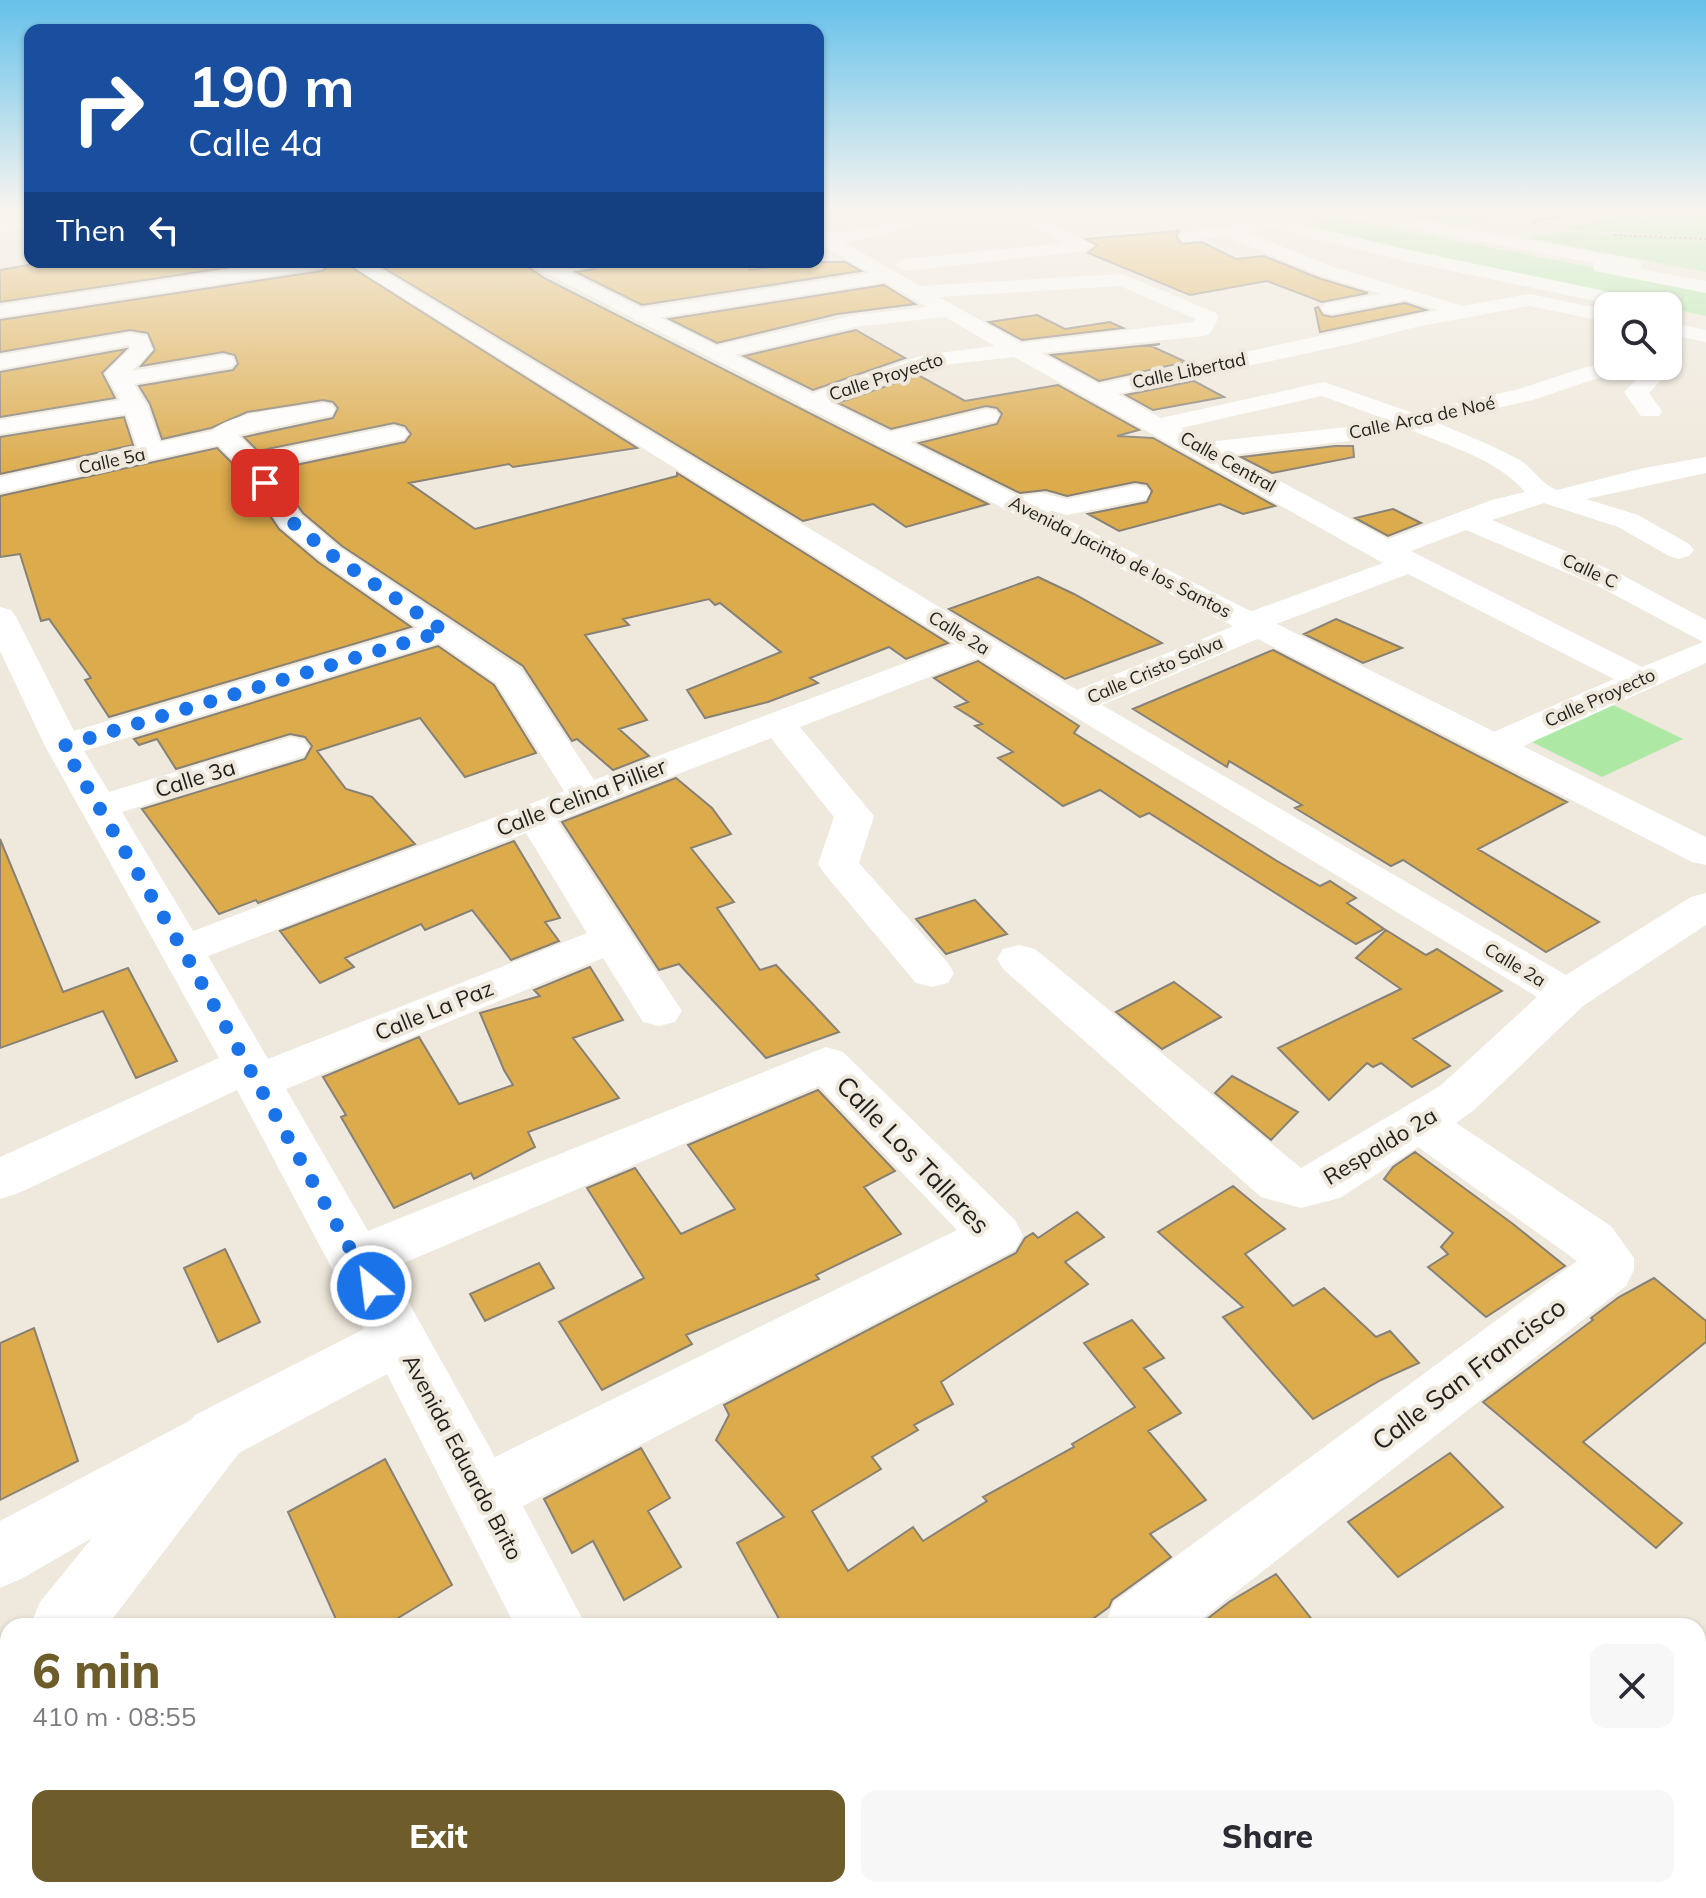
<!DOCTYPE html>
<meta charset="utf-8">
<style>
:root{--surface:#fff;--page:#f7f7f7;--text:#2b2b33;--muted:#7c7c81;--accent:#6f5c2b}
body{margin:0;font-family:Mulish,sans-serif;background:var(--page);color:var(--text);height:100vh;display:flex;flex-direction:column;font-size:30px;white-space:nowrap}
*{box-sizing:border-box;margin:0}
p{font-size:26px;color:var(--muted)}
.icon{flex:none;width:44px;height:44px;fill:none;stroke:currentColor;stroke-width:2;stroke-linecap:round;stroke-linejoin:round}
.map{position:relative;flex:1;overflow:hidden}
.panel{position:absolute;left:0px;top:1618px;width:1706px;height:280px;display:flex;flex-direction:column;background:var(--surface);border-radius:24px 24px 0 0;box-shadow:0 2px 6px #0004}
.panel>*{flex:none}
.hud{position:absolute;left:24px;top:24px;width:800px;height:244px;border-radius:16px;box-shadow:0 2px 6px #0004;background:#1a4fa0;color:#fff;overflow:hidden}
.buttons{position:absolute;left:1594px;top:292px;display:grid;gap:16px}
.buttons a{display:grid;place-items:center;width:88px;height:88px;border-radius:16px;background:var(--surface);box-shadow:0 2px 6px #0004;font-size:40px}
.pin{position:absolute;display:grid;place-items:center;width:68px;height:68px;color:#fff;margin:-34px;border-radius:16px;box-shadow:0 4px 12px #0006}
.me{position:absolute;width:88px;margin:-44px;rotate:331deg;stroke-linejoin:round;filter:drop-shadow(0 0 6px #0008)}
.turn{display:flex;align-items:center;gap:28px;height:168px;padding:0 32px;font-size:36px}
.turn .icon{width:104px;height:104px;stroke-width:2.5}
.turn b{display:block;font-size:56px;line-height:68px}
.then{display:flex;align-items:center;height:76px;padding:0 32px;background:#0003;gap:16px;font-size:30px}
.round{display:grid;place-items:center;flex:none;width:84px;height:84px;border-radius:16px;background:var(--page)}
.summary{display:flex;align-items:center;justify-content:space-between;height:136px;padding:0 32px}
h1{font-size:48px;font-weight:800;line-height:60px;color:var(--accent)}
.action{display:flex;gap:16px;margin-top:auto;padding:16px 32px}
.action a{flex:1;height:92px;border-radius:16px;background:var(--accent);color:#fff;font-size:32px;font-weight:800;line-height:92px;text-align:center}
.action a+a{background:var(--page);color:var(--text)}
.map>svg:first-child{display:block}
</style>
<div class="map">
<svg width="1706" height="1898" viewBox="0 0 1706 1898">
<rect width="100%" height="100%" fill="#efe8dc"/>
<path fill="#ade9a5" d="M 1381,211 L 1482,211 L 1496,216 L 1456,224 Z
M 1667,211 L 1706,211 L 1706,238 L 1564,229 L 1626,215 L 1642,218 Z
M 1335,218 L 1706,289 L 1706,316 L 1299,227 Z
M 1562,231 L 1706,241 L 1706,272 L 1528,238 Z
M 1611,704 L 1683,739 L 1602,777 L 1528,740 Z
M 208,1890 L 620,1890 L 624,1898 L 196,1898 Z"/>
<path fill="#dcab4c" stroke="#878176" stroke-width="2" d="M 1179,231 L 1176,237 L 1182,244 L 1202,242 L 1236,259 L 1264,256 L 1318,278 L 1368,293 L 1322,302 L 1267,281 L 1190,295 L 1088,253 L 1097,245 L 1086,239 Z
M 46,262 L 265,262 L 0,302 L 0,270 Z
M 334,262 L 343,262 L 637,448 L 513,467 L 509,464 L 409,483 L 475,529 L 677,476 L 677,473 L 948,643 L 906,659 L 889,647 L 810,678 L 818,683 L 768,702 L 705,718 L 687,690 L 781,652 L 720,603 L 715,605 L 709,599 L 623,619 L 629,625 L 585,635 L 647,720 L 619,729 L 649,756 L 613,770 L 577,739 L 572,741 L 523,666 L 342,546 L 303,513 L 272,470 L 405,442 L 411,434 L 405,426 L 394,423 L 258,451 L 244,437 L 333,418 L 338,408 L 333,402 L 323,400 L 247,412 L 211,428 L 162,439 L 150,404 L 139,386 L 233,370 L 238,364 L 235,355 L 223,352 L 141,366 L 155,350 L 148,333 L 130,330 L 0,352 L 0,320 L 322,271 Z
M 374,262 L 521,262 L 544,278 L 988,504 L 906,527 L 873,504 L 803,521 Z
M 599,262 L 749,262 L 750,270 L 810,262 L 845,262 L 861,271 L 642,305 L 576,272 L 595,269 Z
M 884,285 L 915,304 L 837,314 L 717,343 L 669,319 Z
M 1405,303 L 1426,310 L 1320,332 L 1315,308 L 1318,307 L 1323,315 L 1332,317 Z
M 1037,315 L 1065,329 L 1110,322 L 1123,328 L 1022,340 L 989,322 Z
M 856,330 L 905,358 L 813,390 L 744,356 Z
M 1160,344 L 1151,346 L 1186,362 L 1099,381 L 1051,355 Z
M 126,349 L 102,373 L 115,398 L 0,417 L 0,372 Z
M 918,375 L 965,401 L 1058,385 L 1139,430 L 1117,436 L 1153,438 L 1275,506 L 1243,514 L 1220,504 L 1119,531 L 1088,514 L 1147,502 L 1152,491 L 1147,484 L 1135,482 L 1067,496 L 1046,490 L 1020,493 L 919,443 L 997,424 L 1002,414 L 997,408 L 986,406 L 891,429 L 838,403 Z
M 1194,381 L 1224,397 L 1153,410 L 1126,395 Z
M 124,417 L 133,445 L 0,474 L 0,437 Z
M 1335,446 L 1353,446 L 1354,457 L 1272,473 L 1241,457 Z
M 217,448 L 239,470 L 279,529 L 318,562 L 411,627 L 109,717 L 85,680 L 91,678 L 49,619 L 41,621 L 20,554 L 0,557 L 0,496 Z
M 1393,509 L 1421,523 L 1388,536 L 1355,518 Z
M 1038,577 L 1074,594 L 1162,643 L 1065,679 L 949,609 Z
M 1336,619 L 1402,648 L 1363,663 L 1304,634 Z
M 438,646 L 494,685 L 536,753 L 465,777 L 420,718 L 317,751 L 346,789 L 372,797 L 415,844 L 258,903 L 256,900 L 219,914 L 142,809 L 305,759 L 312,746 L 305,737 L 290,734 L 176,769 L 157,739 L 139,745 L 134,739 Z
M 1273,650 L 1567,802 L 1478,849 L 1599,922 L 1546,952 L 1403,860 L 1391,866 L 1295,808 L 1302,805 L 1229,761 L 1227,767 L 1133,709 Z
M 978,661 L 1079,726 L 1074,733 L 1277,861 L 1320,886 L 1330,881 L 1356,898 L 1347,903 L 1384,929 L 1356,944 L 1149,813 L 1140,817 L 1100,790 L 1063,806 L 998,758 L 1013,752 L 975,726 L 982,724 L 955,707 L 968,702 L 934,678 Z
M 676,778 L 712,808 L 731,834 L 691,848 L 734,902 L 717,908 L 760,970 L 776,965 L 839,1032 L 766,1058 L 679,964 L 659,970 L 562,822 Z
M 0,839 L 63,992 L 128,968 L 177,1061 L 136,1078 L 103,1011 L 0,1048 Z
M 514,841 L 560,918 L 545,922 L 559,941 L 511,960 L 472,910 L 425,930 L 421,924 L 345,958 L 354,967 L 320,983 L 280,931 Z
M 975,900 L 1007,934 L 946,954 L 916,919 Z
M 1386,930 L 1426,955 L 1437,949 L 1502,991 L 1413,1039 L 1450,1066 L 1412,1087 L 1381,1063 L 1373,1067 L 1367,1063 L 1329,1100 L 1278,1048 L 1401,989 L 1356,958 Z
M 590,967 L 623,1020 L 573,1038 L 619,1098 L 528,1132 L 535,1147 L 474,1179 L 471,1173 L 394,1208 L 341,1117 L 346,1115 L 323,1077 L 419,1037 L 459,1104 L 513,1085 L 504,1070 L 480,1013 L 540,996 L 534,990 Z
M 1174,982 L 1221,1017 L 1162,1049 L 1116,1012 Z
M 1232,1076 L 1298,1112 L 1271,1140 L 1215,1093 Z
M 818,1090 L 895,1171 L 864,1187 L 901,1234 L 816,1275 L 819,1279 L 686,1335 L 692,1344 L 602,1390 L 559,1322 L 644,1278 L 587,1188 L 635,1168 L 681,1234 L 735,1209 L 688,1145 Z
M 1415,1152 L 1513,1224 L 1565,1266 L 1486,1317 L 1428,1267 L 1448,1254 L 1441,1247 L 1453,1233 L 1384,1179 L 1393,1167 Z
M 1233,1186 L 1285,1229 L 1245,1254 L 1293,1306 L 1324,1288 L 1376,1337 L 1390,1331 L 1419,1363 L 1381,1380 L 1313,1419 L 1223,1317 L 1243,1307 L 1158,1232 Z
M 1077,1212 L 1104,1237 L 1065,1262 L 1088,1284 L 941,1382 L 953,1404 L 914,1425 L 918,1430 L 872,1457 L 881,1469 L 812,1511 L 848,1571 L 913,1527 L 923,1541 L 987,1501 L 983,1497 L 1074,1447 L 1072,1444 L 1135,1407 L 1084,1343 L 1132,1320 L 1164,1358 L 1144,1368 L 1181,1413 L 1148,1431 L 1206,1500 L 1150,1534 L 1171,1557 L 1112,1600 L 1109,1607 L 1083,1626 L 783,1626 L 737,1543 L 784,1517 L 716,1440 L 729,1415 L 724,1405 L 1016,1253 L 1025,1238 L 1033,1233 L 1038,1238 Z
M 225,1249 L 260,1322 L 218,1342 L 184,1268 Z
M 539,1263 L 554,1288 L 485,1321 L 470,1294 Z
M 1654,1278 L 1706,1321 L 1706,1342 L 1583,1442 L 1682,1523 L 1656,1548 L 1483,1402 L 1593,1320 L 1591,1318 L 1619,1297 Z
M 34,1328 L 78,1461 L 0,1500 L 0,1343 Z
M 641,1448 L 670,1498 L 648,1511 L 681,1567 L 624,1600 L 593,1541 L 572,1553 L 544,1499 Z
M 1450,1453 L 1503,1507 L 1398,1577 L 1348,1522 Z
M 385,1459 L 452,1585 L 385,1626 L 339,1626 L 288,1512 Z
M 1276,1574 L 1317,1626 L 1198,1626 L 1229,1602 Z"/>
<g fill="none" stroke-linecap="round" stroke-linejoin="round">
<path stroke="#868179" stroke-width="2" stroke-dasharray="3 2" stroke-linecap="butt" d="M 1533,222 L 1582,211
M 1614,235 L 1706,239"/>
<path fill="#fff" fill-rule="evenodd" d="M 909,211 L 925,211 C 917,233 866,238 844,242 L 920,286 L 1123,274 L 1216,313 L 1219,317 L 1210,334 L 1203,336 L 1041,353 L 1099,384 L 1438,310 L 1405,300 L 1331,314 L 1324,312 L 1321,308 L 1324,304 L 1381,294 L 1319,275 L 1234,240 L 1231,236 L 1182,241 L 1179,237 L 1182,233 L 1251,222 L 1219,215 L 1217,211 L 1245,211 L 1409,250 L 1648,300 L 1658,306 L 1619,306 L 1409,262 L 1264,226 L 1262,231 L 1249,233 L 1333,267 L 1463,306 L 1529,294 L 1608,310 L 1608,322 L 1529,306 L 1416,327 L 1354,343 L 1118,394 L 1161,418 L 1324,382 L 1413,413 L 1519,389 L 1583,368 L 1608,363 L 1608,366 L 1646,366 L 1643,371 L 1595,379 L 1533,400 L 1436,422 C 1463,434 1492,445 1518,459 C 1533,467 1542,485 1557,490 L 1644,468 L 1706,457 L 1706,473 L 1586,499 L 1638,515 L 1689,544 L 1694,550 L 1689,556 L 1679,559 L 1669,556 L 1618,527 L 1544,503 L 1492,520 L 1622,575 L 1706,620 L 1706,663 L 1508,753 L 1495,756 L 1482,753 L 1477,745 L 1482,737 L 1614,679 L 1408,574 L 1276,624 L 1269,634 L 1102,705 L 1566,975 L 1691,897 L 1706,893 L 1706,925 L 1583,1006 L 1474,1110 L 1456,1123 L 1611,1226 L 1634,1258 L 1634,1270 L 1626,1286 L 1193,1626 L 1104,1626 L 1114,1602 L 1577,1261 L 1418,1147 L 1340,1198 L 1301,1208 L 1261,1197 L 1003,969 L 997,959 L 1003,949 L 1019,945 L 1035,949 L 1301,1168 L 1440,1086 L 1537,997 L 978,658 L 800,727 L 874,816 L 859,863 L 948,963 L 954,973 L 948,983 L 932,987 L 916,983 L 824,873 L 818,864 L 834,817 L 771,738 L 557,821 L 682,1011 L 675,1022 L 659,1026 L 643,1022 L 603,958 L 286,1089 L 368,1231 L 826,1047 L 843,1052 L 1015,1220 L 1023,1235 L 1015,1250 L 523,1506 L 586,1626 L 515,1626 L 387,1374 L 239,1453 L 107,1626 L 30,1626 L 40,1602 L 92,1538 L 23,1578 L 0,1588 L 0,1521 L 191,1420 L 195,1415 L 364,1329 L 237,1090 L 19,1193 L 0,1199 L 0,1157 L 219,1058 L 45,746 L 0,651 L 0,607 L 11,610 L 16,617 L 74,731 L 418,628 L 320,560 L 281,527 L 241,468 L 218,445 L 0,493 L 0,477 L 137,447 L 126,414 L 0,434 L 0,420 L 120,400 L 105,373 L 130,349 L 129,345 L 0,369 L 0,355 L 129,333 L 147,336 L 152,351 L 132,371 L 224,355 L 232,357 L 235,362 L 232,367 L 134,384 L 147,405 L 160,442 L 212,431 C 229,412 297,407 323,403 L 332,405 L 335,410 L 332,415 L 238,435 L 257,454 L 395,426 L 404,429 L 408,434 L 404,439 L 267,468 L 301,515 L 340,548 L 521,669 L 594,780 L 955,644 L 346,262 L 368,262 L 1077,690 L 1246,621 L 1252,611 L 1383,563 L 1014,357 L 935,366 L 810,409 L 802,407 L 798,402 L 802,397 L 923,355 L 995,346 L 945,317 L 855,327 L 714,360 L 703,353 L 706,348 L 855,315 L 927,307 L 885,282 L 637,321 L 627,315 L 637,309 L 870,273 L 820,244 L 818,230 C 847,237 884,226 909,211 ZM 1120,286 L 1196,319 L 1193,322 L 1021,343 L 939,297 ZM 1322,396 L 1385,419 L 1357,426 L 1207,442 L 1181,428 ZM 1409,429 C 1447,446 1498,459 1525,492 L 1492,500 L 1388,539 L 1231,455 L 1357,440 ZM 1466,530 L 1600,587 L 1703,642 L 1642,667 L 1411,551 ZM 439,643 L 496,683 L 564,791 L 193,931 L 122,812 L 304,756 L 309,748 L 304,740 L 291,737 L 109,792 L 84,751 ZM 526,833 L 587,933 L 268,1059 L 208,956 ZM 819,1086 L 957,1230 L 495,1457 L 390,1269 Z
M 1007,211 L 1028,211 L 1094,246 L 1085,251 L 904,271 L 895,265 L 904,259 L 1065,243 Z
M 1079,211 L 1102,211 L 1102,212 L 1094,217 L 1081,215 Z
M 1338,211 L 1371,211 L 1633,259 L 1640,261 L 1642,265 L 1640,269 L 1706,281 L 1706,293 L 1595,271 L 1593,267 L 1595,263 L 1346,216 Z
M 30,218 L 30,228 L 0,232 L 0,222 Z
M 285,262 L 331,262 L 322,268 L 0,317 L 0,305 Z
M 554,262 L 596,262 L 594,266 L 546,275 L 537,269 L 539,265 Z
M 1668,322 L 1706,330 L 1706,342 L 1668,334 Z
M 1668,360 L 1674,366 L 1649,393 L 1662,411 L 1659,416 L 1641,416 L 1624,392 L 1650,366 L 1668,366 Z
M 987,409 L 996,411 L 999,416 L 996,421 L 886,448 L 877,445 L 873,440 L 877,435 Z
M 1136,485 L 1146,487 L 1150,493 L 1146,499 L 1067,515 L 1042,509 L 1014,512 L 1004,510 L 1000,504 L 1004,498 L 1042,493 L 1067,499 Z
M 8,1660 L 8,1739 L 0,1742 L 0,1664 Z
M 651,1890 L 730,1890 L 733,1898 L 654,1898 Z
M 745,1890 L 831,1890 L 828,1898 L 742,1898 Z"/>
<path fill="#fff" fill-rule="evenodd" d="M 524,262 L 548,262 L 1706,837 L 1706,865 L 1692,862 Z"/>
</g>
<linearGradient id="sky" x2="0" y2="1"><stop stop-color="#65c1ea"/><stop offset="0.44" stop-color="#f8f5ef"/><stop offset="1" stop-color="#f8f5ef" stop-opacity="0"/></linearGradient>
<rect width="1706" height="476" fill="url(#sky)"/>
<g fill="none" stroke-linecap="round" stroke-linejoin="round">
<path stroke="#1a73e8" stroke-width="14" stroke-dasharray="0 25.2" d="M 265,483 L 291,521 L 330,554 L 444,631 L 63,746 L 183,950 L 371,1286"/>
</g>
<g text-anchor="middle" stroke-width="8" stroke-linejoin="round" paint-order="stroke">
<g font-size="18" fill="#211f1b" stroke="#efe8dc">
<text transform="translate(1189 371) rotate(-12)" y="6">Calle Libertad</text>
<text transform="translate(886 377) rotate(-18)" y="6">Calle Proyecto</text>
<text transform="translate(1422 418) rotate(-12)" y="6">Calle Arca de Noé</text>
<text transform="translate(112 461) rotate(-12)" y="6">Calle 5a</text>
<text transform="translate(1228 462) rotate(29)" y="6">Calle Central</text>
<text transform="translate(1120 557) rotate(27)" y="6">Avenida Jacinto de los Santos</text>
<text transform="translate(1590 571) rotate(25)" y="6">Calle C</text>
<text transform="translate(959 633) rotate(31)" y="6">Calle 2a</text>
<text transform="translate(1155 670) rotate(-23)" y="6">Calle Cristo Salva</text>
<text transform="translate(1600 698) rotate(-24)" y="6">Calle Proyecto</text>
<text transform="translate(1515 965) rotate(31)" y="6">Calle 2a</text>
</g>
<g font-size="22" fill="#211f1b" stroke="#efe8dc">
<text transform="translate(195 778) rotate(-17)" y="8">Calle 3a</text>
<text transform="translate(581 797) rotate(-21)" y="8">Calle Celina Pillier</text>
<text transform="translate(434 1010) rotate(-22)" y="8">Calle La Paz</text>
<text transform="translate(1380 1146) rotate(-31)" y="8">Respaldo 2a</text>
<text transform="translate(463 1457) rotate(62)" y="8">Avenida Eduardo Brito</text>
</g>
<g font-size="26" fill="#211f1b" stroke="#efe8dc">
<text transform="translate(913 1155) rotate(46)" y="9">Calle Los Talleres</text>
<text transform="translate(1469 1374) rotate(-37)" y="9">Calle San Francisco</text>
</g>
</g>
</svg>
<div class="buttons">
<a><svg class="icon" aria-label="search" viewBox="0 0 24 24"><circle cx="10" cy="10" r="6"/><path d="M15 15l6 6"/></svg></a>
</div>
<div class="pin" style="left:265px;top:483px;background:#d93025"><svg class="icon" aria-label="arrive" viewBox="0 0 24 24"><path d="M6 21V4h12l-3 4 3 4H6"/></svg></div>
<svg class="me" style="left:371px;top:1286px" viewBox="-20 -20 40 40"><circle r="17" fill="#1a73e8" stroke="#fff" stroke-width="3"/><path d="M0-11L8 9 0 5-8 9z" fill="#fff"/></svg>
<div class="hud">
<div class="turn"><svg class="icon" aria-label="right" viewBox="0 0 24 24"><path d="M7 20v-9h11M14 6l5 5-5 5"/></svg><div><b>190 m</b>Calle 4a</div></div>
<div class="then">Then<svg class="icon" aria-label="left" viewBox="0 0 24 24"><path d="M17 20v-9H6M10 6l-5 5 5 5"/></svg></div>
</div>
<section class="panel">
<div class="summary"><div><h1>6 min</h1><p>410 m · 08:55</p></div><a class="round"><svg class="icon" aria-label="close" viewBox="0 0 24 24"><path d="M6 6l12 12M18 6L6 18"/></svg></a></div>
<div class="action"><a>Exit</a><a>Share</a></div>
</section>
</div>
